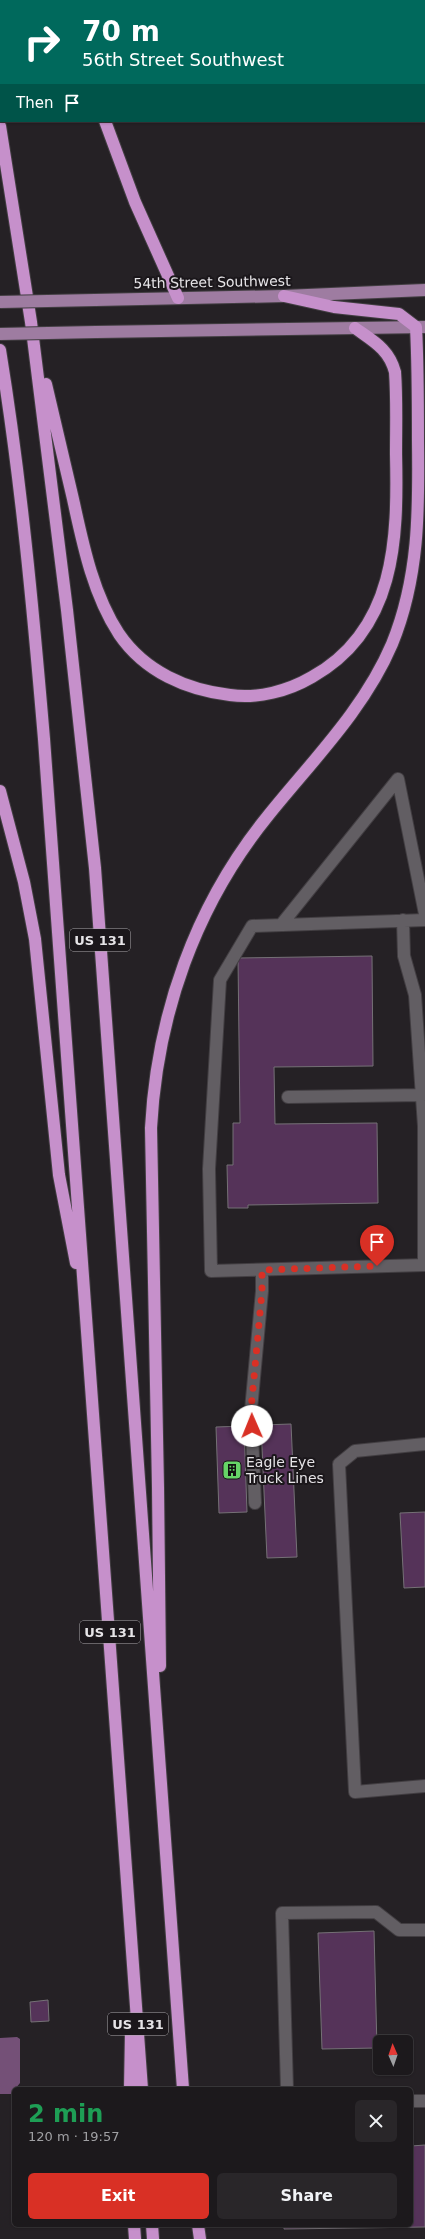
<!DOCTYPE html>
<meta charset="utf-8">
<style>
:root{--surface:#1c191c;--page:#292629;--text:#f1f3f6;--muted:#a0a0a3;--line:#3a383b;--accent:#d93025}
body{margin:0;font-family:"DejaVu Sans",sans-serif;background:var(--page);color:var(--text);height:100vh;display:flex;flex-direction:column;font-size:15px;white-space:nowrap}
*{box-sizing:border-box;margin:0}
p{font-size:13px;color:var(--muted)}
.icon{flex:none;width:22px;height:22px;fill:none;stroke:currentColor;stroke-width:2;stroke-linecap:round;stroke-linejoin:round}
.map{position:relative;flex:1;overflow:hidden}
.details{position:absolute;left:12px;top:2087px;width:401px;height:140px;display:flex;flex-direction:column;background:var(--surface);border-radius:6px;box-shadow:0 1px 3px #0004,0 0 0 1px var(--line)}
.details>*{flex:none}
.banner{position:absolute;left:0px;top:0px;width:425px;height:122px;box-shadow:0 1px 3px #0004,0 0 0 1px var(--line);background:#00695c;color:#fff;overflow:hidden}
.needle{width:26px;rotate:358deg}
.tools{position:absolute;left:373px;top:2035px;display:grid;gap:8px}
.tools a{display:grid;place-items:center;width:40px;height:40px;border-radius:6px;background:var(--surface);box-shadow:0 1px 3px #0004,0 0 0 1px var(--line);font-size:20px}
.pin{position:absolute;display:grid;place-items:center;width:34px;height:34px;color:#fff;margin:-41px -17px;border-radius:50% 50% 50% 0;rotate:-45deg;box-shadow:0 0 4px #0007}
.pin .icon{rotate:45deg}
.me{position:absolute;width:44px;margin:-22px;rotate:359deg;stroke-linejoin:round;filter:drop-shadow(0 0 3px #0008)}
.turn{display:flex;align-items:center;gap:14px;height:84px;padding:0 16px;font-size:18px}
.turn .icon{width:52px;height:52px;stroke-width:2.5}
.turn b{display:block;font-size:28px;line-height:34px}
.then{display:flex;align-items:center;height:38px;padding:0 16px;background:#0003;gap:8px;font-size:15px}
.round{display:grid;place-items:center;flex:none;width:42px;height:42px;border-radius:6px;background:var(--page)}
.overview{display:flex;align-items:center;justify-content:space-between;height:68px;padding:0 16px}
h1{font-size:24px;font-weight:700;line-height:30px;color:#1e9e55}
.primary-button{display:flex;gap:8px;margin-top:auto;padding:8px 16px}
.primary-button a{flex:1;height:46px;border-radius:6px;background:var(--accent);color:#fff;font-size:16px;font-weight:700;line-height:46px;text-align:center}
.primary-button a+a{background:var(--page);color:var(--text)}
.map>svg:first-child{display:block}
</style>
<div class="map">
<svg width="425" height="2239" viewBox="0 0 425 2239">
<rect width="100%" height="100%" fill="#252125"/>
<path fill="#745077" d="M 17,2037 L 20,2039 L 20,2083 L 11,2094 L 0,2094 L 0,2038 Z"/>
<g fill="none" stroke-linecap="round" stroke-linejoin="round">
<path stroke="#745077" stroke-width="28" d="M 353,0 L 354,1
M 424,79 L 425,80"/>
</g>
<path fill="#553359" stroke="#757176" d="M 372,956 L 373,1066 L 274,1067 L 275,1124 L 377,1123 L 378,1203 L 248,1205 L 248,1208 L 228,1208 L 227,1165 L 233,1165 L 233,1123 L 240,1123 L 238,958 Z
M 291,1424 L 297,1557 L 267,1558 L 261,1425 Z
M 244,1426 L 247,1512 L 219,1513 L 216,1427 Z
M 425,1512 L 425,1587 L 404,1588 L 400,1513 Z
M 374,1931 L 377,2048 L 322,2049 L 318,1933 Z
M 48,2000 L 49,2021 L 31,2022 L 30,2002 Z
M 425,2145 L 425,2227 L 284,2229 L 284,2225 L 411,2225 L 411,2146 Z"/>
<g fill="none" stroke-linecap="round" stroke-linejoin="round">
<defs>
<path id="minor" d="M 403,920 L 404,956 L 415,995 L 424,1126 L 424,1265
M 425,920 L 252,926 L 220,980 L 209,1169 L 211,1271 L 425,1265
M 281,925 L 398,779 L 425,914
M 288,1097 L 422,1095
M 425,1444 L 355,1451 L 339,1464 L 355,1792 L 425,1786
M 255,1503 L 251,1410 L 262,1291 L 262,1270
M 287,2089 L 282,1913 L 376,1912 L 399,1930 L 425,1930
M 411,2101 L 425,2101"/>
<path id="major" d="M 95,300 L 284,296 L 425,290
M 96,332 L 425,327"/>
<path id="highway" d="M 62,0 L 62,1
M 105,121 L 135,202 L 178,298
M 0,126 L 31,322 L 67,610 L 95,868 L 183,2089
M 0,350 C 21,479 33,609 44,739 L 142,2089
M 46,384 C 55,422 64,461 73,499 C 83,545 93,594 119,634 C 145,672 187,690 230,695 C 258,699 288,691 312,677 C 396,630 398,539 396,454 C 396,426 397,399 395,372 C 389,349 373,341 355,328
M 0,791 L 24,882 L 35,939 L 59,1175 L 76,1263
M 160,1666 L 158,1487 L 151,1128 C 157,1015 195,906 267,817 C 311,762 364,710 392,644 C 419,578 419,511 418,441 C 418,403 418,365 416,327 L 399,314 L 334,307 L 284,296
M 130,2089 L 131,2031
M 134,2225 L 135,2239
M 152,2225 L 153,2239
M 198,2225 L 200,2239"/>
</defs>
<use href="#minor" stroke="#423e42" stroke-width="14"/>
<use href="#major" stroke="#423e42" stroke-width="14"/>
<use href="#highway" stroke="#423e42" stroke-width="14"/>
<use href="#minor" stroke="#625e63" stroke-width="12"/>
<use href="#major" stroke="#9e7ca1" stroke-width="12"/>
<use href="#highway" stroke="#c690cb" stroke-width="12"/>
<defs>
<path id="major-bridge" d="M 0,302 L 95,300
M 0,334 L 96,332"/>
</defs>
<use href="#major-bridge" stroke="#423e42" stroke-width="14" stroke-linecap="butt"/>
<use href="#major-bridge" stroke="#9e7ca1" stroke-width="12"/>
</g>
<g fill="none" stroke-linecap="round" stroke-linejoin="round">
<path stroke="#d93025" stroke-width="7" stroke-dasharray="0 12.6" d="M 252,1426 L 251,1410 L 262,1291 L 262,1270 L 377,1266"/>
</g>
<defs>
<symbol id="building-square" viewBox="-11 -11 22 22"><rect x="-9" y="-9" width="18" height="18" rx="4" fill="#66d467" stroke="#1b171b"/><path d="M-4-6H4V6H1V3H-1V6H-4ZM-2.5-4.3h1.7v1.8h-1.7ZM.8-4.3h1.7v1.8H.8ZM-2.5-1h1.7V.8h-1.7ZM.8-1h1.7V.8H.8Z" fill="#111"/></symbol>
</defs>
<g fill-rule="evenodd">
<use href="#building-square" x="221" y="1459" width="22" height="22"/>
</g>
<g text-anchor="middle" stroke-width="4" stroke-linejoin="round" paint-order="stroke">
<g fill="#1b171b" stroke="#a9a6aa" stroke-width="1">
<rect x="70" y="929" width="60" height="22" rx="3"/>
<rect x="80" y="1621" width="60" height="22" rx="3"/>
<rect x="108" y="2013" width="60" height="22" rx="3"/>
</g>
<g font-size="13" font-weight="bold" fill="#e6e4e7">
<text x="100" y="945">US 131</text>
<text x="110" y="1637">US 131</text>
<text x="138" y="2029">US 131</text>
</g>
<g font-size="14" fill="#e6e4e7" stroke="#1b171b">
<text transform="translate(212 282) rotate(-1)" y="5">54th Street Southwest</text>
</g>
<g font-size="14" fill="#e6e4e7" stroke="#1b171b" text-anchor="start">
<text x="246" y="1467">Eagle Eye<tspan x="246" dy="16">Truck Lines</tspan></text>
</g>
</g>
</svg>
<div class="tools">
<a><svg class="needle" viewBox="-14 -14 28 28"><path d="M0-13l5 13h-10z" fill="#e53935"/><path d="M0 13l5-13h-10z" fill="#a0a0a3"/></svg></a>
</div>
<div class="pin" style="left:377px;top:1266px;background:#d93025"><svg class="icon" aria-label="arrive" viewBox="0 0 24 24"><path d="M6 21V4h12l-3 4 3 4H6"/></svg></div>
<svg class="me" style="left:252px;top:1426px" viewBox="-20 -20 40 40"><circle r="19" fill="#fff"/><path d="M0-13L10 11 0 6-10 11z" fill="#d93025"/></svg>
<div class="banner">
<div class="turn"><svg class="icon" aria-label="right" viewBox="0 0 24 24"><path d="M7 20v-9h11M14 6l5 5-5 5"/></svg><div><b>70 m</b>56th Street Southwest</div></div>
<div class="then">Then<svg class="icon" aria-label="arrive" viewBox="0 0 24 24"><path d="M6 21V4h12l-3 4 3 4H6"/></svg></div>
</div>
<section class="details">
<div class="overview"><div><h1>2 min</h1><p>120 m · 19:57</p></div><a class="round"><svg class="icon" aria-label="close" viewBox="0 0 24 24"><path d="M6 6l12 12M18 6L6 18"/></svg></a></div>
<div class="primary-button"><a>Exit</a><a>Share</a></div>
</section>
</div>
